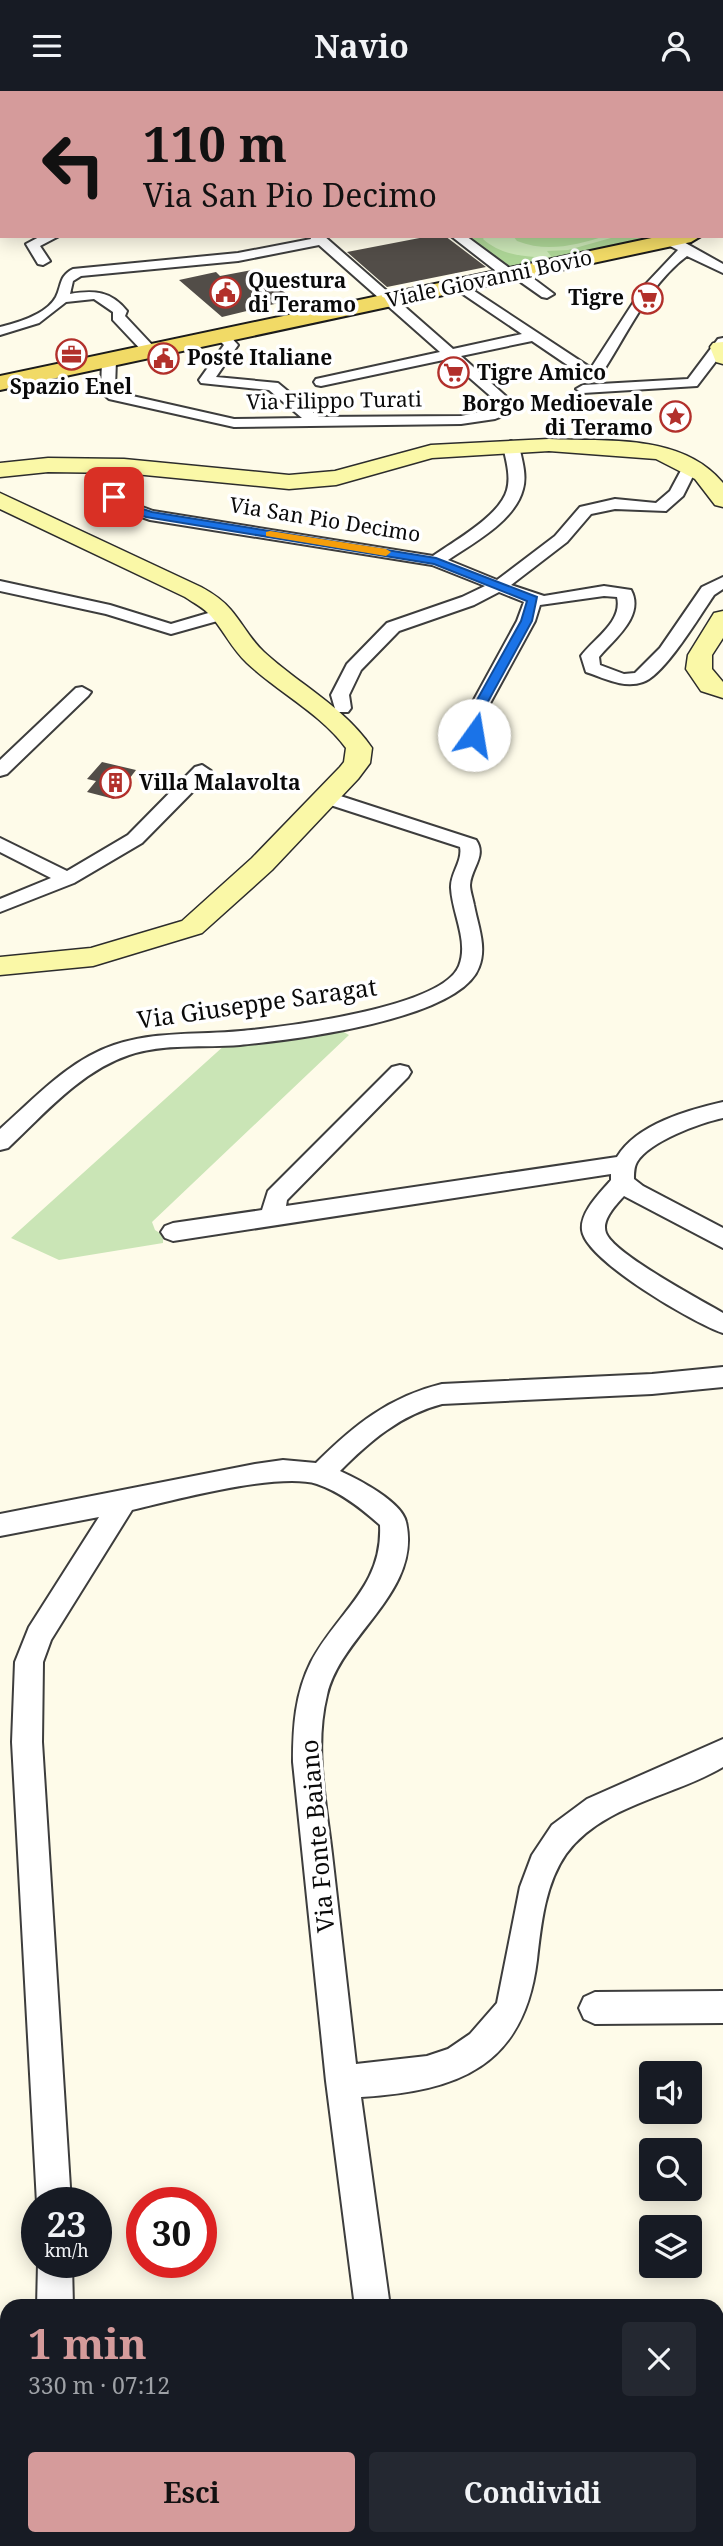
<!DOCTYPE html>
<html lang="it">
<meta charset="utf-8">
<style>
:root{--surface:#171b24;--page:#242831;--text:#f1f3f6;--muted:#9ea1a6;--accent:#d59b9b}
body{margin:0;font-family:"Noto Serif",serif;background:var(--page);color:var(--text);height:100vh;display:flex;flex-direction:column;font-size:26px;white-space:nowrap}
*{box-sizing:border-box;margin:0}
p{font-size:23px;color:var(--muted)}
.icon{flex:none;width:38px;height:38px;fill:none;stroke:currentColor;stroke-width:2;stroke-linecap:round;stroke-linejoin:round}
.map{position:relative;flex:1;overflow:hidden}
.details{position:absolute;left:0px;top:2208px;width:724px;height:247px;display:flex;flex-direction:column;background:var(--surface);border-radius:21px 21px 0 0;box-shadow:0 4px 18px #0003}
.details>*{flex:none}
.top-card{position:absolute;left:0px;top:0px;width:724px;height:147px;box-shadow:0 4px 18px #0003;background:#d59b9b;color:#111;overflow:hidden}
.fabs{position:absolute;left:639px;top:1970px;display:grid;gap:14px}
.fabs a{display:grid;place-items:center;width:63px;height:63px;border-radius:7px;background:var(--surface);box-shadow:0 4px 18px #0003;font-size:35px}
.speed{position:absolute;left:21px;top:2096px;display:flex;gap:14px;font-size:35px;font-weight:700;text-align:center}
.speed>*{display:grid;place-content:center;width:91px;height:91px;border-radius:50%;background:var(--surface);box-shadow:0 4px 18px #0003;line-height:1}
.speed small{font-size:18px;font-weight:400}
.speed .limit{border:10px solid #d22;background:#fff;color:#111}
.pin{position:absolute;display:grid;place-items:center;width:60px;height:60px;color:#fff;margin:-30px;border-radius:14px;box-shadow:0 4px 10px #0006}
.me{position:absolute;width:77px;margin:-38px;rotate:13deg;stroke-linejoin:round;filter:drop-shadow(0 0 5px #0008)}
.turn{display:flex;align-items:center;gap:24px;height:147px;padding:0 28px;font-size:32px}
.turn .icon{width:91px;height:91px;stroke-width:2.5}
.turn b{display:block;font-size:49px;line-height:60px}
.round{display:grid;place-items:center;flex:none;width:74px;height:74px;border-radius:7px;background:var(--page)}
.summary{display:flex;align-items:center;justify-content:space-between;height:119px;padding:0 28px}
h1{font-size:42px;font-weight:700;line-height:52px;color:var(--accent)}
.primary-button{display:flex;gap:14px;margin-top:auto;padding:14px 28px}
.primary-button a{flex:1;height:80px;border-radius:7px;background:var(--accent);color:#111;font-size:28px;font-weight:700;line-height:80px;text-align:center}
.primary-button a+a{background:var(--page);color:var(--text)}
header{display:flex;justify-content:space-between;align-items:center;height:91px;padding:0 28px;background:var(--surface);font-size:32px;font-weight:700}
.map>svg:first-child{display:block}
</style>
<header><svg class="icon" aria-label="menu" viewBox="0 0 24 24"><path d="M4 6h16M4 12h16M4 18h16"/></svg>Navio<svg class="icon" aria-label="person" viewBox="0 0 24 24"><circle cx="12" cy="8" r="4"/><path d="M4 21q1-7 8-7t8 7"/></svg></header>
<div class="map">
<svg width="723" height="2455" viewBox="0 0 723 2455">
<rect width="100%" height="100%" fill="#fefbe9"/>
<path fill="#cae5b6" d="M 465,145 L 640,145 L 647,149 L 508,180 Z
M 335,936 L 349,944 L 152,1131 L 155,1139 L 163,1144 L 163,1152 L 59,1169 L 11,1147 L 226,953 Z"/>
<path fill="#add596" d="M 467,145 L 485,145 L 483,148 C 501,164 522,165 546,167 L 549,170 L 509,178 Z
M 513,145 L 606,145 C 575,154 548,162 517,150 Z
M 618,145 L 640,145 L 646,149 L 554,169 L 547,160 L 568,159 Z"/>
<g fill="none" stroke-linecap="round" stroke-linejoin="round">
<path fill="#b1d4f2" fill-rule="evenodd" d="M 302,0 L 324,0 L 301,2 Z
M 0,71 L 2,71 L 2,83 L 0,83 Z"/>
</g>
<path fill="#524d48" d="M 430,145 L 445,145 L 486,176 L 387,196 L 347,161 Z
M 257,178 L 290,206 L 284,208 L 287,210 L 222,226 L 179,189 L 216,181 L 220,185 Z
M 102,671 L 136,679 L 114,708 L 87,701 L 96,690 L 87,688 Z"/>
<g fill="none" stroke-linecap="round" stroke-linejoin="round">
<defs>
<path id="street" d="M 41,145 L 59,145 L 40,155 L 50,170 L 43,174 L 38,173 L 26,153 Z
M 310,145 L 324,145 L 453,258 L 522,243 L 454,197 L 452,194 L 459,190 L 591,277 L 644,195 L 678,159 L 670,155 L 670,149 L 680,149 L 723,173 L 723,182 L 687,165 C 647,195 626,247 598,288 L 588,288 L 532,250 L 461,265 L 520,318 L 495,328 L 461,333 L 234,336 L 109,308 L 101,301 L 102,269 L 109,265 L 116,269 L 115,297 L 119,302 L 234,328 L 302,327 L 269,299 L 201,292 L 199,289 L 224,254 L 215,245 L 222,241 L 227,242 L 238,254 L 216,286 L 278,292 L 319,326 L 461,325 L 503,316 L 448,268 L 321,295 L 316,294 L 314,291 L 316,288 L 440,261 L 319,154 L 238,170 L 81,185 L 73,190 L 70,203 C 94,199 111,200 127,220 L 125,225 L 155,257 L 155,263 L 145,263 L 113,229 L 113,221 L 94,208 L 66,211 L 39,232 L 0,244 L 0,236 C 17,232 47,223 56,206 C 62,194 59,185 73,178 L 238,162 L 311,148 Z
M 451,145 L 466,145 L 512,179 L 522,179 L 554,203 L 547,207 L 542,206 L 515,187 L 505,187 Z
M 723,247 L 723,261 L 697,295 L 583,302 L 576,298 L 583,294 L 688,288 L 718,248 Z
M 511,350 L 519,355 C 522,369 527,384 523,398 C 515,430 473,452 448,469 L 497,489 L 555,445 L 580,416 L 615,408 L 656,412 L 670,400 L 685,372 L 690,370 L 698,375 L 683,405 L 666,420 L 615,418 L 591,423 L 567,451 L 511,494 L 544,505 L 604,495 L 631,499 C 645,525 614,548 599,566 L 600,574 L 624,583 L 635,582 L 660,557 L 702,496 L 723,486 L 723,498 L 714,504 C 701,523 664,585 643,591 C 624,598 604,587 586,581 L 581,565 C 594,547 623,531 617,506 L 604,505 L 540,514 L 535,530 L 488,616 L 491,624 L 483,644 L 474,649 L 465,644 L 473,624 L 470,616 L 517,530 L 524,511 L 499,501 L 474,514 L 399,540 L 361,579 L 349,604 L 351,617 L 348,621 L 336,621 L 331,604 L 347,573 L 387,532 L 462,506 L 485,495 L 432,474 L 150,429 L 125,420 L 107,406 C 107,394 112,374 124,370 L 132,375 L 123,397 L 123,404 L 137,414 L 153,420 L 433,465 C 454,450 500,425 507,399 C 511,385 506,369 503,355 Z
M 0,490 L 110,514 L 171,533 L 222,518 L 230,523 L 228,527 L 171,543 L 106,523 L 0,500 Z
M 82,596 L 91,601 L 88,605 L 7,683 L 0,685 L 0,669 L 76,597 Z
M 202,674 L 211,680 L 209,684 L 142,752 L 74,792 L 0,821 L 0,808 L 51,787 L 0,761 L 0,747 L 67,780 L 128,744 L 195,676 Z
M 325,700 L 476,749 C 487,765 471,777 470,794 C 470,800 473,808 474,814 C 478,835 487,856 479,876 C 460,929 291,949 240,954 C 204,957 164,952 129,964 C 81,980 44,1023 8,1057 L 0,1059 L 0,1038 C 35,1007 69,969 114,954 C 156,940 198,944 241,940 C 284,936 442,917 459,875 C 469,850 452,822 451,797 C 450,783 463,770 460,756 L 318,710 L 316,706 Z
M 400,974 L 408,976 L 411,981 L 408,986 L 287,1109 L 286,1115 L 617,1066 C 637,1033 688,1019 723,1011 L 723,1027 C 700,1032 650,1050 637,1071 C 634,1076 634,1082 634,1088 L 643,1095 L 723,1137 L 723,1157 L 624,1105 C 616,1114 601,1129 606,1142 C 614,1163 701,1209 723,1222 L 723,1242 C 695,1233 585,1169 582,1139 C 580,1121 600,1102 611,1089 L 611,1083 L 173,1150 L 165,1147 L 161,1141 L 165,1135 L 173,1132 L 262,1119 L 268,1100 L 392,976 Z
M 723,1276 L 723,1296 L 652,1303 L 442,1313 C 400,1324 370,1350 340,1380 C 358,1388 402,1411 406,1431 C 422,1501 341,1543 327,1604 C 314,1656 326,1711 332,1763 C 340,1833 348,1903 356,1973 L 427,1965 L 448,1958 L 470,1943 L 497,1912 L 520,1796 L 532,1764 L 552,1734 L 587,1708 L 723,1648 L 723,1676 C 673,1706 603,1713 566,1763 C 545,1793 541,1834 537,1869 C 524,1976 458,2000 361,2006 L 390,2216 L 355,2216 L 326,1990 L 293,1671 C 293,1636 295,1603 311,1571 C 337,1521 383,1496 380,1434 C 362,1418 341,1401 317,1393 C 278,1381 174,1409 132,1419 L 51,1549 L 43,1571 L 42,1651 L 71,2112 L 37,2112 L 12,1651 L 15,1571 L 29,1536 L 99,1426 L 0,1445 L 0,1423 L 255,1373 L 283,1369 L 316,1372 C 354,1334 389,1306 442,1293 L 652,1283 Z
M 723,1900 L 723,1932 L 595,1933 L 584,1928 L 579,1917 L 584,1906 L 595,1901 Z
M 38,2172 L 72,2172 L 73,2216 L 37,2216 Z
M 723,2277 L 723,2313 L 718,2314 L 718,2278 Z
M 47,2448 L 85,2448 L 86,2455 L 48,2455 Z
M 387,2448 L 425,2448 L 426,2455 L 388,2455 Z"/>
<path id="secondary" d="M 723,251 L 723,273 L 716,271 L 710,256 L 713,252 Z
M 549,348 C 607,351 682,342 723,392 L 723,416 L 715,414 L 695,388 L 656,368 L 549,360 L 432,367 L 336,394 L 289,398 L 124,382 L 48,381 L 0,386 L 0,372 L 48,367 L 124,368 L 289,384 L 335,380 L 431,354 Z
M 0,402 L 201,496 C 212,502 223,509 231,519 C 243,533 250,548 264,561 C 300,594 344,616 372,657 L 370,672 L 358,688 L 272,779 L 202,842 L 93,875 L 0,884 L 0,866 L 91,857 L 182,830 L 252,767 L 340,676 L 344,671 L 346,657 C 320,622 279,602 247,572 C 232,558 224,540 211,525 C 204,517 194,512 185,506 L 0,418 Z
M 723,520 L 723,547 L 712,564 L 712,578 L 723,591 L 723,607 L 701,600 L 686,578 L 688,564 L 714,522 Z"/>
<path id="primary" d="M 654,0 L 672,0 L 673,2 L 655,2 Z
M 661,145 L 701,145 L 691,151 L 0,299 L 0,285 Z"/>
</defs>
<use href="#street" stroke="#3d3d3d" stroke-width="4"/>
<use href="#secondary" stroke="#2c2c2c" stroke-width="3"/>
<use href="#primary" stroke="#1b1b1b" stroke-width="4"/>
<use href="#street" fill="#fff" fill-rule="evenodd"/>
<use href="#secondary" fill="#faf8a7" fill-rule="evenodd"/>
<use href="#primary" fill="#f1da66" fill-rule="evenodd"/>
</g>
<path fill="#1a73e8" stroke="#114b97" stroke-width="2" d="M 114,403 L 134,415 L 152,421 L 436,467 L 537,506 L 532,530 L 485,616 L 488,624 L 480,644 L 474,648 L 468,644 L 476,624 L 473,616 L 521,530 L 527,510 L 434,473 L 146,426 L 127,420 L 111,408 L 109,406 Z"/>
<path fill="#f59e0b" d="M 270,440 L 386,458 L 391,461 L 386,465 L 266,445 L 266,441 Z"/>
<defs>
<symbol id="civic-ring" viewBox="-11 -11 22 22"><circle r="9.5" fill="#fff" stroke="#b2302b" stroke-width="1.5"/><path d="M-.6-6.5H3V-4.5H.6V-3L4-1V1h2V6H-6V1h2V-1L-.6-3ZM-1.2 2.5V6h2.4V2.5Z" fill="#b2302b"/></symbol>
<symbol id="supermarket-ring" viewBox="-11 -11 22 22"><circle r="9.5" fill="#fff" stroke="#b2302b" stroke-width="1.5"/><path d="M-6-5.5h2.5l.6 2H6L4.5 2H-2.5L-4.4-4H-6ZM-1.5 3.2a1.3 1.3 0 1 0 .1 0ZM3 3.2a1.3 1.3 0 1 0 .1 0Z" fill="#b2302b"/></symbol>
<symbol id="office-ring" viewBox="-11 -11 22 22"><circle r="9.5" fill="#fff" stroke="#b2302b" stroke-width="1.5"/><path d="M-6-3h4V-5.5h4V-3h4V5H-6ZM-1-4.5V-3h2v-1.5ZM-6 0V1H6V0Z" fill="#b2302b"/></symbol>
<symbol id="sight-ring" viewBox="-11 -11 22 22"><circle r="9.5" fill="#fff" stroke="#b2302b" stroke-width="1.5"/><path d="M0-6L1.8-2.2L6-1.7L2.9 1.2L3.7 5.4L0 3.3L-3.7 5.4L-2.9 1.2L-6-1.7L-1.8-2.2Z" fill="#b2302b"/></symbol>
<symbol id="building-ring" viewBox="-11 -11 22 22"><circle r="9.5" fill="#fff" stroke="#b2302b" stroke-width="1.5"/><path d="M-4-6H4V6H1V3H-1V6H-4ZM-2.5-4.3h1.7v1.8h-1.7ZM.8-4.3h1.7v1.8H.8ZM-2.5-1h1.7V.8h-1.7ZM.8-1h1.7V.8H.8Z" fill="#b2302b"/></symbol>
</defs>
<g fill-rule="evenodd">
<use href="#civic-ring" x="208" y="184" width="35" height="35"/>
<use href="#supermarket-ring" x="630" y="190" width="35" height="35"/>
<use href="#office-ring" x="54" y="246" width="35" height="35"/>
<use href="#civic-ring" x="146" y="250" width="35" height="35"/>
<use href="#supermarket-ring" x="436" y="264" width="35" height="35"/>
<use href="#sight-ring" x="658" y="308" width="35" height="35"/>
<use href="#building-ring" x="98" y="674" width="35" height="35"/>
</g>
<g text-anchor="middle" stroke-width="7" stroke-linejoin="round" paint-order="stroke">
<g font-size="21" fill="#0a0a0a" stroke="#fff">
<text transform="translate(489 188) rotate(-12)" y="7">Viale Giovanni Bovio</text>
<text transform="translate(334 310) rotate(-1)" y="7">Via Filippo Turati</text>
<text transform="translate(325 429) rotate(9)" y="7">Via San Pio Decimo</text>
</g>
<g font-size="21" font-weight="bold" fill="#0a0a0a" stroke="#fff" text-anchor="start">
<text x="248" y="197">Questura<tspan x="248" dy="24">di Teramo</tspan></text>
<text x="624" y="214" text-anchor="end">Tigre</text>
<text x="187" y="274">Poste Italiane</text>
<text x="477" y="289">Tigre Amico</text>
<text x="71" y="303" text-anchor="middle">Spazio Enel</text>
<text x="653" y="320" text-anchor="end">Borgo Medioevale<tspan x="653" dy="24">di Teramo</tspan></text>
<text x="139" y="699">Villa Malavolta</text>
</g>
<g font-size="24" fill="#0a0a0a" stroke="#fff">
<text transform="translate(257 913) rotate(-8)" y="8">Via Giuseppe Saragat</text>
<text transform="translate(318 1745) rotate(-95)" y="8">Via Fonte Baiano</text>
</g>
</g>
</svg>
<div class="fabs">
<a><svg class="icon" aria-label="sound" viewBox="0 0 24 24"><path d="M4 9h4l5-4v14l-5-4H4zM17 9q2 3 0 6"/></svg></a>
<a><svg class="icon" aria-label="search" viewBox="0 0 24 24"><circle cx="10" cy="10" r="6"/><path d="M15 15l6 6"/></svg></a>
<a><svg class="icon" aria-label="layers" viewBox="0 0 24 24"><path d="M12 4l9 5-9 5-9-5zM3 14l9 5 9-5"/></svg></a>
</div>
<div class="speed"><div>23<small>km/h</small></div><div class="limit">30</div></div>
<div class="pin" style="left:114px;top:406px;background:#d93025"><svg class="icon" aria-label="arrive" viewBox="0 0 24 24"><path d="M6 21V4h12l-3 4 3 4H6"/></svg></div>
<svg class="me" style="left:474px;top:644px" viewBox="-20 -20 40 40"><circle r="19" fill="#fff"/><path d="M0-13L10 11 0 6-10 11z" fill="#1a73e8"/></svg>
<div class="top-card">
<div class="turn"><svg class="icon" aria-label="left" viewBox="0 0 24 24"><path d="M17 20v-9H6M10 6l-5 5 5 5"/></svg><div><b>110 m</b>Via San Pio Decimo</div></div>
</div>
<section class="details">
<div class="summary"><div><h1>1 min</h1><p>330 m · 07:12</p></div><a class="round"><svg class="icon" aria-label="close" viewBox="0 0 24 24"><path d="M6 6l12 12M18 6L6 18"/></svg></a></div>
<div class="primary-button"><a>Esci</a><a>Condividi</a></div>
</section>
</div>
